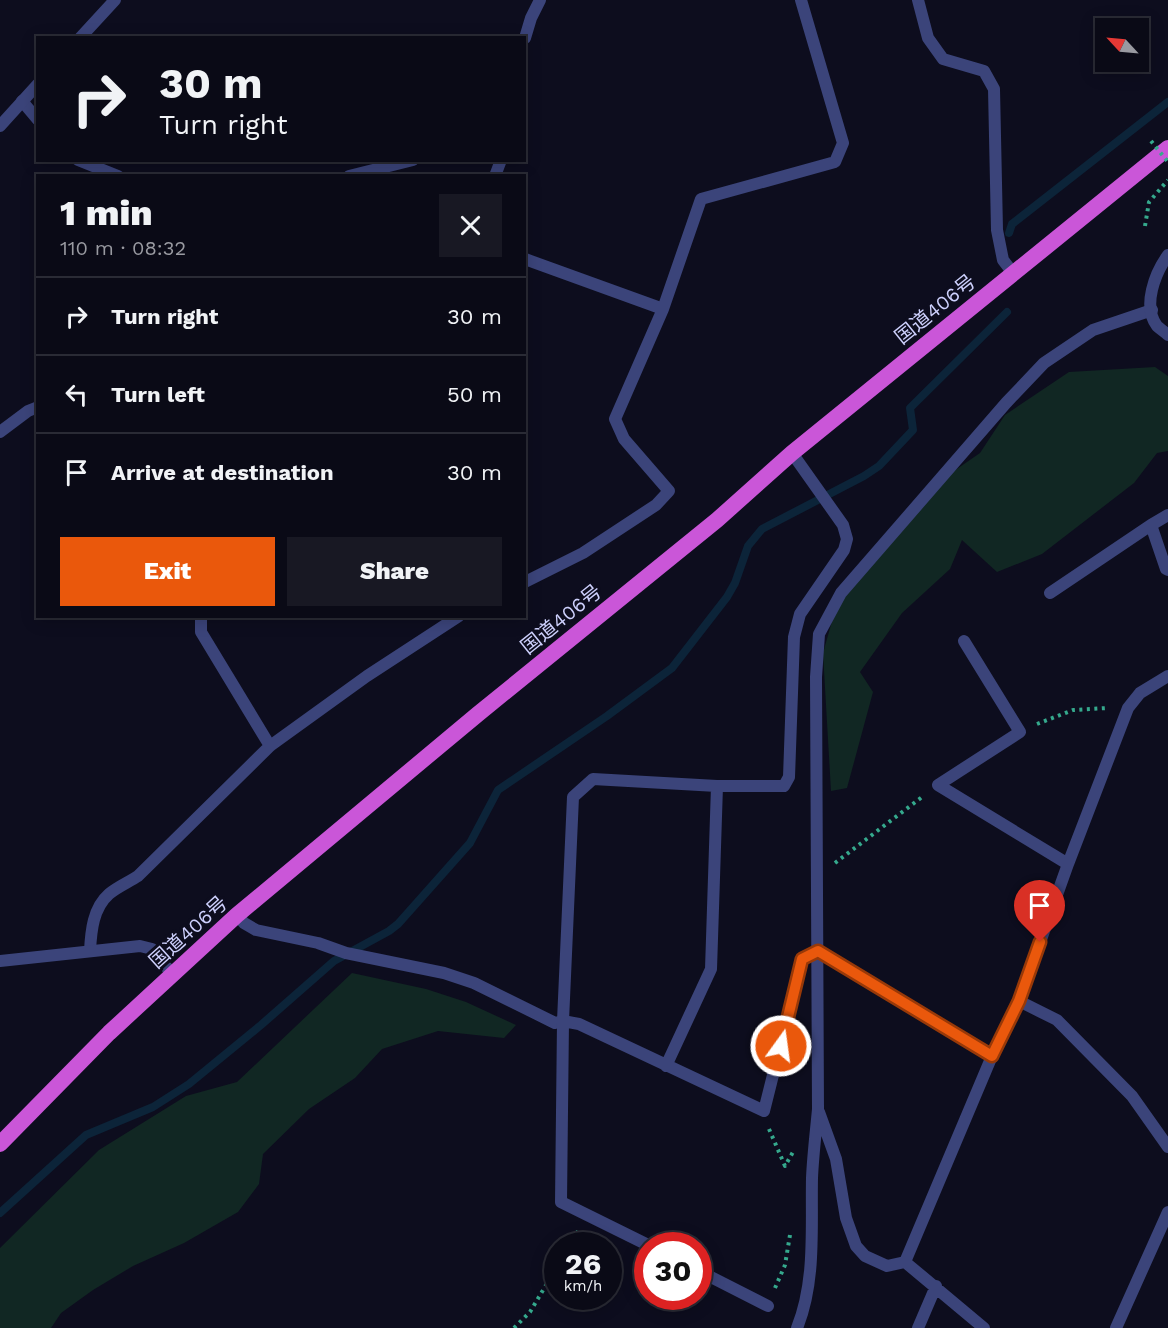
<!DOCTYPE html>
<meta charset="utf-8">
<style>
:root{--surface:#0a0a16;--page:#181823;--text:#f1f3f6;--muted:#999aa1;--line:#2a2b35;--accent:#ea580c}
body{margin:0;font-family:"Work Sans","Noto Sans JP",sans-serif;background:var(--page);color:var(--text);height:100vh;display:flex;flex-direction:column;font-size:22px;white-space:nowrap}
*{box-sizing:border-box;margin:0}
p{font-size:20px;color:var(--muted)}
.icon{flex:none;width:33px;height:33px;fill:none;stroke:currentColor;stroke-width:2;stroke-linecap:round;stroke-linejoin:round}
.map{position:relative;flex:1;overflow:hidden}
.details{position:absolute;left:36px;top:174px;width:490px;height:444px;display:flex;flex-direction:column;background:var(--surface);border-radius:0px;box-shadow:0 3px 15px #0003,0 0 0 2px var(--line)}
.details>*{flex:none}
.top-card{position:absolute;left:36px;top:36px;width:490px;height:126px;border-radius:0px;box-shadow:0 3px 15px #0003,0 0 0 2px var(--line);background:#0a0a16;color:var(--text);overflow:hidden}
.needle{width:39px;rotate:296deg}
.fabs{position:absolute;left:1095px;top:18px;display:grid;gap:12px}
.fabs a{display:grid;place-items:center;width:54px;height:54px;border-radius:0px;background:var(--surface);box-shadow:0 3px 15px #0003,0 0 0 2px var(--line);font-size:30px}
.speed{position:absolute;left:544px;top:1232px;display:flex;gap:12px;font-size:30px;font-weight:700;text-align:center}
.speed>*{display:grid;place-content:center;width:78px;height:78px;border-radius:50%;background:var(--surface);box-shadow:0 3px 15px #0003,0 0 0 2px var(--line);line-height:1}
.speed small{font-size:15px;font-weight:400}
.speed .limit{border:9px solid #d22;background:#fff;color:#111}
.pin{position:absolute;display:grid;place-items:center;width:51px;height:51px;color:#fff;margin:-62px -26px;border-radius:50% 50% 50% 0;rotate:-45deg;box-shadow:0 0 6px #0007}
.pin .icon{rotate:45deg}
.me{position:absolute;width:66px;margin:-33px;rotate:14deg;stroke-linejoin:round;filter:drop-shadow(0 0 4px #0008)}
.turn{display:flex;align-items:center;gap:21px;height:126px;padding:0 24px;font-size:27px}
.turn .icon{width:78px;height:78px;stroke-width:2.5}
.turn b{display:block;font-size:42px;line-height:51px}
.round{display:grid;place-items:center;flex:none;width:63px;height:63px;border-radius:0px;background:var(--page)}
.headline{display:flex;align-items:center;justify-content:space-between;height:102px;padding:0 24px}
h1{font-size:36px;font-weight:800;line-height:45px}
.action{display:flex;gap:12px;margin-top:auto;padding:12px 24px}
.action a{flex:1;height:69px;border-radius:0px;background:var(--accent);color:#fff;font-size:24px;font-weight:800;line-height:69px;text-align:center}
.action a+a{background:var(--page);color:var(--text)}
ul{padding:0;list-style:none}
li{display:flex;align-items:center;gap:18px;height:78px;padding:0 24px;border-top:2px solid var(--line)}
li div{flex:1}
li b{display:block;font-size:22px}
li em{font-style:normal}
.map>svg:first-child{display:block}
</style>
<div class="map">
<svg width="1168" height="1328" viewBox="0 0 1168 1328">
<rect width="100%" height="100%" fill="#0d0d1e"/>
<path fill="#112723" d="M 1155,367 L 1168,376 L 1168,451 L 1157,453 L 1134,483 L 1042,554 L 997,572 L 962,540 L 950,569 L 902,613 L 860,672 L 873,692 L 847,788 L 831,791 L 823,653 L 836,607 L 938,482 L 980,453 L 1005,415 L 1069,372 Z
M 352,973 L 426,989 L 466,1002 L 516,1025 L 504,1038 L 438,1031 L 382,1049 L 355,1078 L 309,1109 L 263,1154 L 259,1184 L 238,1212 L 184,1243 L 133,1266 L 93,1290 L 61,1313 L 51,1328 L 0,1328 L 0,1248 L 99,1150 L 186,1096 L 237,1082 Z"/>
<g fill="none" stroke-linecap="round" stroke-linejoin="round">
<path stroke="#0c2439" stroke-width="8" d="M 1009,233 L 1012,224 L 1168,102
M 0,1213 L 86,1135 L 153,1107 L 189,1084 L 261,1025 L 334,961 L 389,931 L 398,924 L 470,843 L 498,790 L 607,716 L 672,668 L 727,597 L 735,583 L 748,546 L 762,529 L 864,476 L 879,466 L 913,430 L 910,408 L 1007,312"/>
<path stroke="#35a98d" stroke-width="4" stroke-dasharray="3 4.5" stroke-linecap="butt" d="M 1145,226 L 1149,202 L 1168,180
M 1037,724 L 1073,710 L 1108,708
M 835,863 L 922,797
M 769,1129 L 785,1166 L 793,1152
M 570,1245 L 578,1231
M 775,1288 L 785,1265 L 790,1235
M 514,1328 L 530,1312 L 558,1265"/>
<path stroke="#3b447a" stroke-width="12" d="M 918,0 L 928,38 L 943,59 L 984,71 L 994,89 L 997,230 L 1003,260 L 1013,273
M 22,101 L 38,120
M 78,160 L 118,176
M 495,176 L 501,160
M 525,259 L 663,309
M 525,582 L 583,553 L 656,505 L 669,491 L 624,439 L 615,419 L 663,309 L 701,199 L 835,162 L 843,143 L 801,0
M 201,616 L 201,632 L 270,746
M 237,915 L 244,923 L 256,930 L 318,943 L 346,953 L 444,973 L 474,983 L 555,1023 L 563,1021
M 90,951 C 91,931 93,908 109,894 C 117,887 129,882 138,876 L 270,746 L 367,676 L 459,616"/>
<path stroke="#3b447a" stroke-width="12" d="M 80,38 L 115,0
M 525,38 L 531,18 L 540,0
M 0,126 L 38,84
M 349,176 L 413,160
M 0,432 L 28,411 L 38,407
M 1151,525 L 1166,569 L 1168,570
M 1050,593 L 1151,525 L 1168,515
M 964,641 L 1020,732 L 938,785 L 1068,864
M 0,961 L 140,946 L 152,949 L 172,974
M 1019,1001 L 1057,1020 L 1132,1096 L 1168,1147
M 563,1021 L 579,1024 L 764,1111 L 802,959 L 818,951 L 992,1056
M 666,1066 L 711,969 L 717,786
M 819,1112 L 836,1159 L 846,1218 L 856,1246 L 865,1256 L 887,1266 L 905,1262 L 984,1328
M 648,1245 L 561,1202 L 563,1021 L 573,797 L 593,779 L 717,786 L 784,786 L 789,777 L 794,637 L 800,614 L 844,550 L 847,539 L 843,525 L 792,453
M 905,1262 L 992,1056 L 1019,1001 L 1068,864 L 1128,708 L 1140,693 L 1168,676
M 699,1271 L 768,1306
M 797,1328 C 816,1281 811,1228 812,1178 C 813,1155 816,1131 818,1109 L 816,677 L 819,634 L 841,593 L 1006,403 L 1044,363 L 1093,330 L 1152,310
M 918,1328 L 936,1286
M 1116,1328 L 1168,1212"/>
<path stroke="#3b447a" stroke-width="12" d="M 1168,255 C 1155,273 1142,306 1157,326 C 1160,329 1165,332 1168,335"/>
<path stroke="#ca56d8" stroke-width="16" d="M 0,1144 L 109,1033 L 237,915 L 478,714 L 717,520 L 792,453 L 1168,148"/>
<path stroke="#35a98d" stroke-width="4" stroke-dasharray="3 4.5" stroke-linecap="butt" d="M 1151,141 L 1168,162"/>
</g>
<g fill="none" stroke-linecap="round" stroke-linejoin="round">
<defs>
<path id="route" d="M 781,1046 L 802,959 L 818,951 L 992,1056 L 1019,1001 L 1040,942"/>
</defs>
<use href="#route" stroke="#983908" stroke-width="15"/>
<use href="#route" stroke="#ea580c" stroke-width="10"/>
</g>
<g text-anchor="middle" stroke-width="6" stroke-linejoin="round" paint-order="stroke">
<g font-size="20" fill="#cdd0fc" stroke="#0d0d1e">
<text transform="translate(935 309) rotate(-39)" y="7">国道406号</text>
<text transform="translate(561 619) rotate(-39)" y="7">国道406号</text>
<text transform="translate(188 932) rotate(-42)" y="7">国道406号</text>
</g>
</g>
</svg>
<div class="fabs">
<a><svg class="needle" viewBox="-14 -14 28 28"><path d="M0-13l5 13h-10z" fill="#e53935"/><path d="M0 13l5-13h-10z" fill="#999aa1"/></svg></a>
</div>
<div class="speed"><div>26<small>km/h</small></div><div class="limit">30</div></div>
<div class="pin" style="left:1040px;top:942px;background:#d93025"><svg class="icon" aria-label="arrive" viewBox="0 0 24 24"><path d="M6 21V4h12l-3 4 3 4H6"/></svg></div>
<svg class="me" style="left:781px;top:1046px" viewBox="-20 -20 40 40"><circle r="17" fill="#ea580c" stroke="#fff" stroke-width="3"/><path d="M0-11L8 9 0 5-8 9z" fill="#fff"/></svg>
<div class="top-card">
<div class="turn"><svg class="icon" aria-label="right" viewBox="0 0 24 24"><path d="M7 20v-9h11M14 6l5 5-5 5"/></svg><div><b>30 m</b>Turn right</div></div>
</div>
<section class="details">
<div class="headline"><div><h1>1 min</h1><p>110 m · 08:32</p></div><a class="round"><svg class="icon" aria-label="close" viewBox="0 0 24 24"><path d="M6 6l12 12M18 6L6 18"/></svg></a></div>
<ul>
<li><svg class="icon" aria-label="right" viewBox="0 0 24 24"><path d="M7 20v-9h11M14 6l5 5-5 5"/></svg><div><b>Turn right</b></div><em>30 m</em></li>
<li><svg class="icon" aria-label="left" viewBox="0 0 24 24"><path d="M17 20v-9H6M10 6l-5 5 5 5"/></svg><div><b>Turn left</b></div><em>50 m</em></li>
<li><svg class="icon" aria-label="arrive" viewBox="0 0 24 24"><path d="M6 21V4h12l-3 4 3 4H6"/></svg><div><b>Arrive at destination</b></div><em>30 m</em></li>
</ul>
<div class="action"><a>Exit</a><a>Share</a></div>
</section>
</div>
